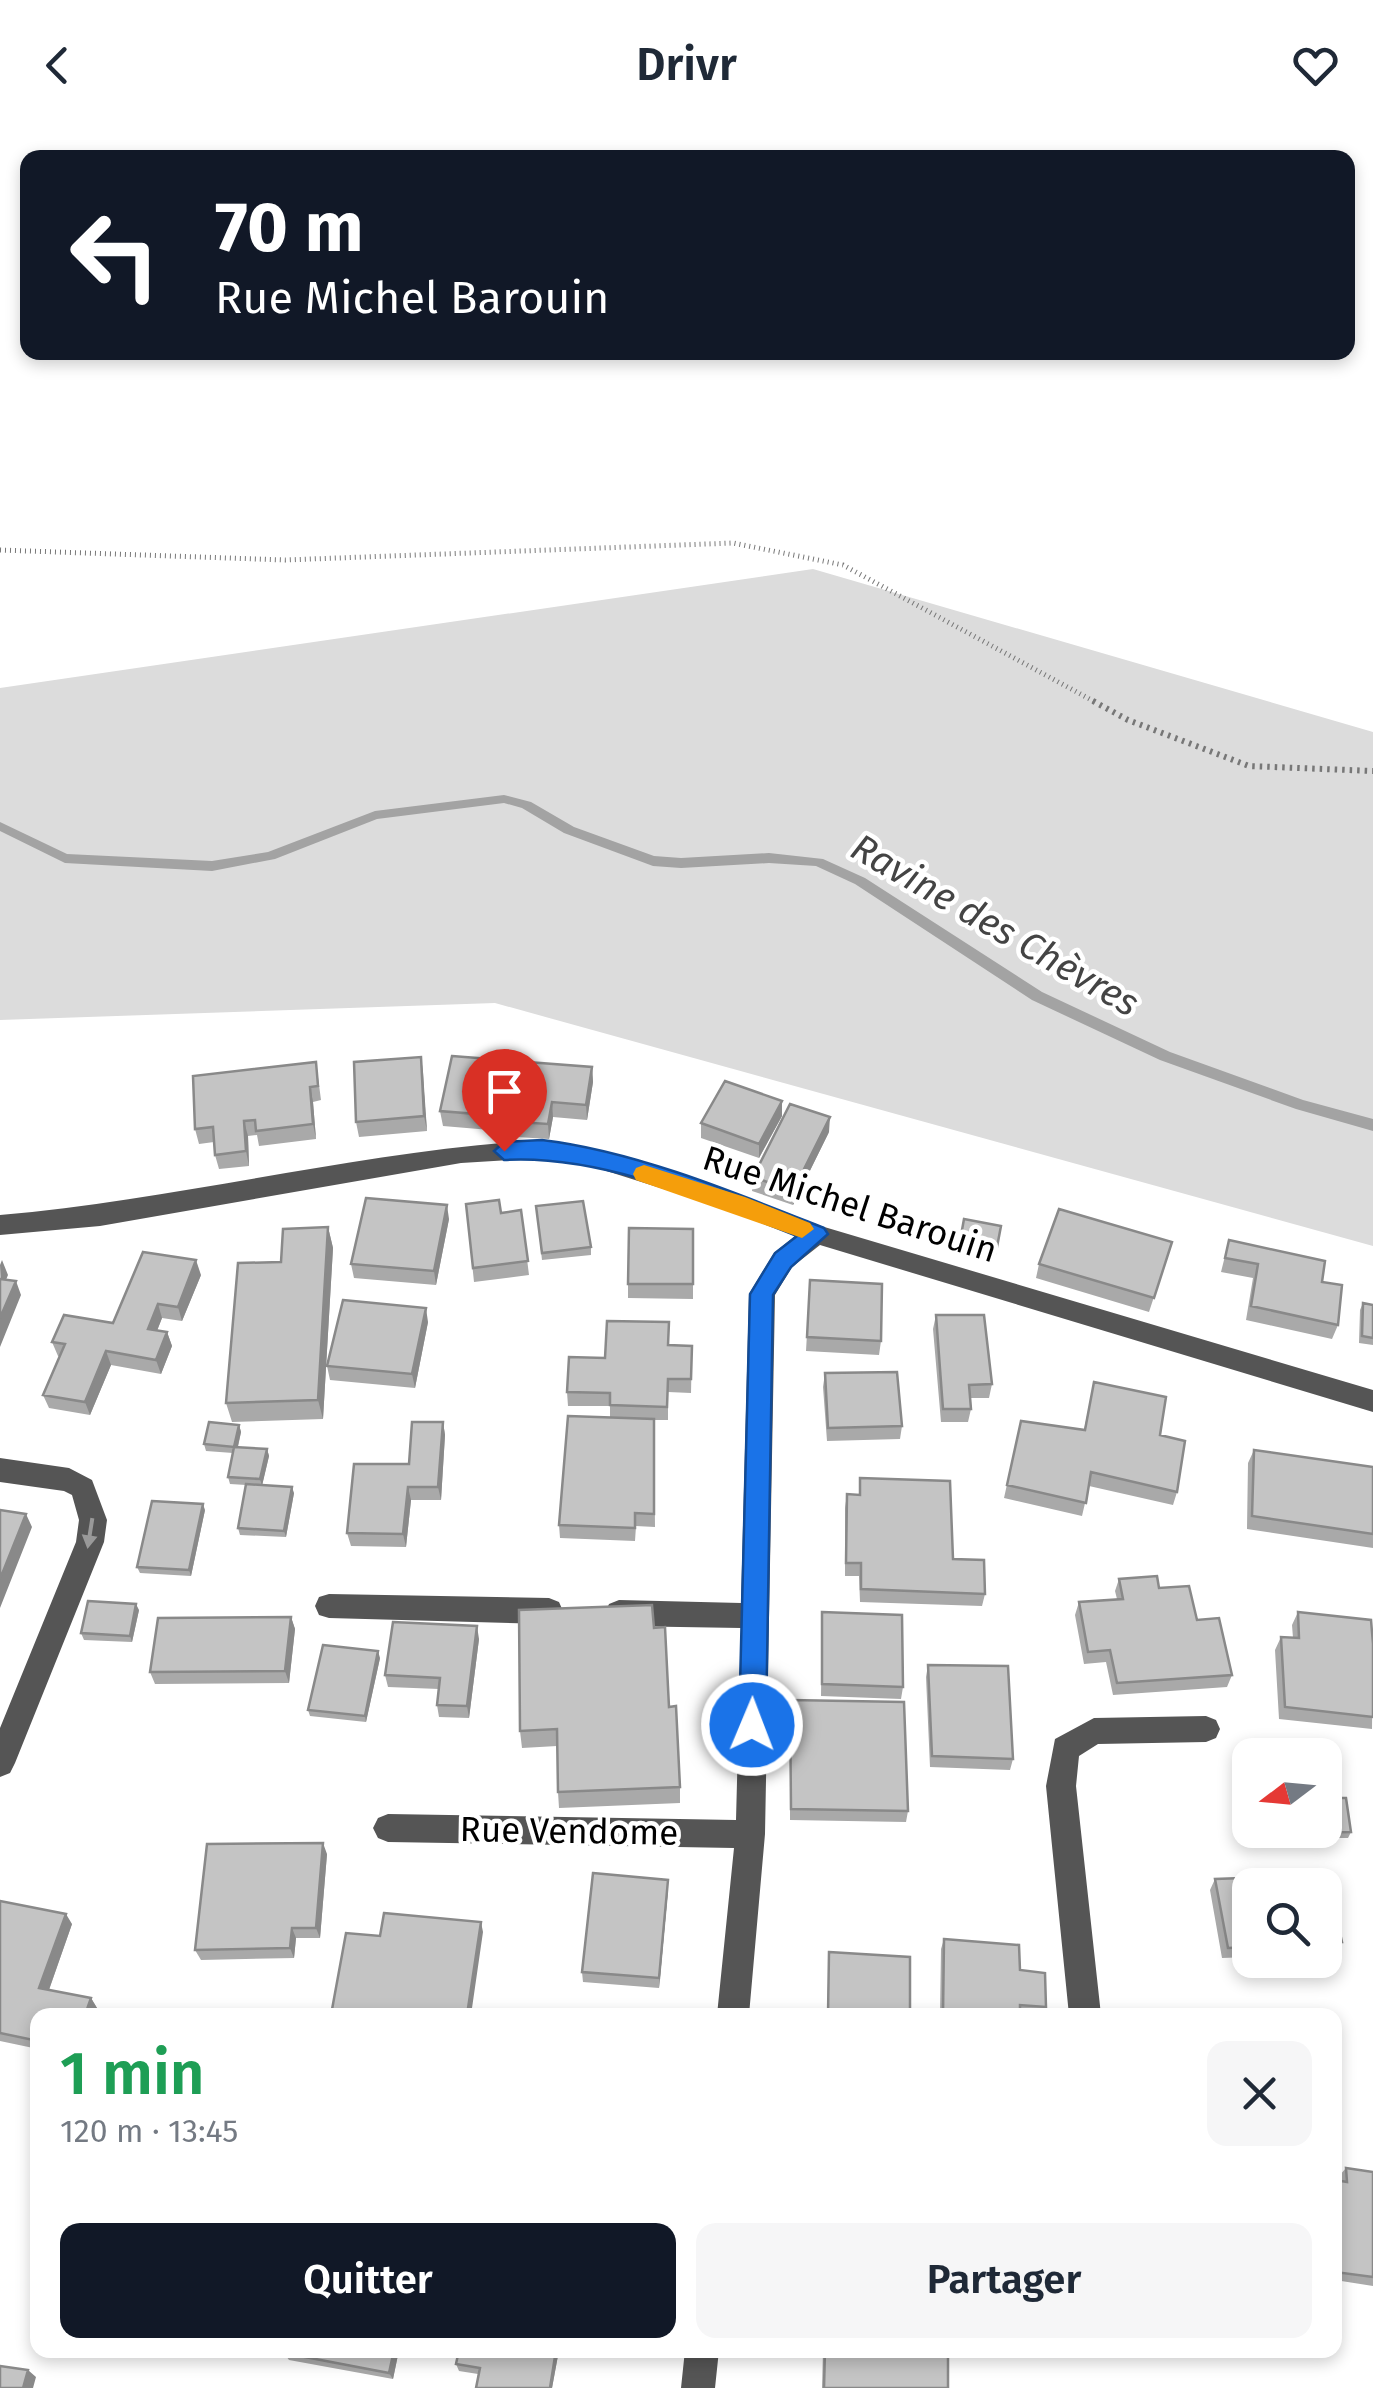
<!DOCTYPE html>
<html lang="fr">
<meta charset="utf-8">
<style>
:root{--surface:#fff;--page:#f6f6f7;--text:#1f2937;--muted:#747a83;--accent:#111827}
body{margin:0;font-family:"Fira Sans",sans-serif;background:var(--page);color:var(--text);height:100vh;display:flex;flex-direction:column;font-size:38px;white-space:nowrap}
*{box-sizing:border-box;margin:0}
p{font-size:32px;color:var(--muted)}
.icon{flex:none;width:55px;height:55px;fill:none;stroke:currentColor;stroke-width:2;stroke-linecap:round;stroke-linejoin:round}
.map{position:relative;flex:1;overflow:hidden}
.side{position:absolute;left:30px;top:1878px;width:1312px;height:350px;display:flex;flex-direction:column;background:var(--surface);border-radius:20px;box-shadow:0 5px 15px #0003}
.side>*{flex:none}
.top-card{position:absolute;left:20px;top:20px;width:1335px;height:210px;border-radius:20px;box-shadow:0 5px 15px #0003;background:#111827;color:#fff;overflow:hidden}
.needle{width:65px;rotate:254deg}
.fabs{position:absolute;left:1232px;top:1608px;display:grid;gap:20px}
.fabs a{display:grid;place-items:center;width:110px;height:110px;border-radius:20px;background:var(--surface);box-shadow:0 5px 15px #0003;font-size:50px}
.pin{position:absolute;display:grid;place-items:center;width:85px;height:85px;color:#fff;margin:-102px -42px;border-radius:50% 50% 50% 0;rotate:-45deg;box-shadow:0 0 10px #0007}
.pin .icon{rotate:45deg}
.me{position:absolute;width:110px;margin:-55px;rotate:1deg;stroke-linejoin:round;filter:drop-shadow(0 0 8px #0008)}
.turn{display:flex;align-items:center;gap:35px;height:210px;padding:0 30px;font-size:45px}
.turn .icon{width:130px;height:130px;stroke-width:2.5}
.turn b{display:block;font-size:70px;line-height:85px}
.round{display:grid;place-items:center;flex:none;width:105px;height:105px;border-radius:20px;background:var(--page)}
.head{display:flex;align-items:center;justify-content:space-between;height:170px;padding:0 30px}
h1{font-size:60px;font-weight:600;line-height:75px;color:#1e9e55}
.button{display:flex;gap:20px;margin-top:auto;padding:20px 30px}
.button a{flex:1;height:115px;border-radius:20px;background:var(--accent);color:#fff;font-size:40px;font-weight:600;line-height:115px;text-align:center}
.button a+a{background:var(--page);color:var(--text)}
header{display:flex;justify-content:space-between;align-items:center;height:130px;padding:0 30px;background:var(--surface);font-size:45px;font-weight:600}
.map>svg:first-child{display:block}
</style>
<header><svg class="icon" aria-label="back" viewBox="0 0 24 24"><path d="M15 5l-7 7 7 7"/></svg>Drivr<svg class="icon" aria-label="heart" viewBox="0 0 24 24"><path d="M12 20l-8-8c-3-5 5-10 8-4 3-6 11-1 8 4z"/></svg></header>
<div class="map">
<svg width="1373" height="2258" viewBox="0 0 1373 2258">
<rect width="100%" height="100%" fill="#fff"/>
<path fill="#dcdcdc" d="M 813,439 L 1373,602 L 1373,1116 L 495,873 L 0,890 L 0,558 Z"/>
<g fill="none" stroke-linecap="round" stroke-linejoin="round">
<path fill="#a3a3a3" fill-rule="evenodd" d="M 504,665 L 531,672 L 574,697 L 654,726 L 681,728 L 769,723 L 823,729 L 865,748 L 1042,862 L 1170,922 L 1303,970 L 1373,989 L 1373,1001 L 1296,979 L 1160,930 L 1032,870 L 855,754 L 816,736 L 769,733 L 681,738 L 653,736 L 564,703 L 522,678 L 504,673 L 377,689 L 275,729 L 212,741 L 65,733 L 0,701 L 0,692 L 67,724 L 212,731 L 268,722 L 375,681 Z"/>
<path stroke="#777" stroke-width="5" stroke-dasharray="1 4" stroke-linecap="butt" d="M 0,420 L 285,430 L 733,413 L 843,435 L 1097,573"/>
<path stroke="#777" stroke-width="6" stroke-dasharray="2.5 5" stroke-linecap="butt" d="M 1093,571 L 1128,590 L 1249,636 L 1373,641"/>
<path fill="#555" fill-rule="evenodd" d="M 542,1010 C 632,1020 737,1063 821,1096 L 1373,1260 L 1373,1282 L 820,1115 L 792,1137 L 775,1165 L 765,1704 L 749,1885 L 717,1885 L 734,1718 L 388,1712 L 378,1708 L 373,1698 L 378,1688 L 388,1684 L 736,1690 L 741,1498 L 619,1496 L 609,1492 L 605,1483 L 609,1474 L 619,1470 L 741,1473 L 749,1164 L 774,1123 L 795,1106 L 730,1080 L 578,1032 L 542,1028 L 461,1033 L 100,1096 L 0,1105 L 0,1085 C 182,1069 360,1021 542,1010 Z
M 0,1328 L 69,1338 L 92,1350 L 107,1390 L 104,1412 L 15,1633 L 10,1643 L 0,1647 L 0,1598 L 76,1412 L 79,1390 L 72,1365 L 64,1361 L 0,1352 Z
M 329,1464 L 549,1468 L 559,1472 L 563,1481 L 559,1490 L 549,1494 L 329,1488 L 319,1485 L 315,1476 L 319,1467 Z
M 1206,1586 L 1216,1590 L 1220,1599 L 1216,1608 L 1206,1612 L 1098,1614 L 1079,1626 L 1076,1656 L 1101,1885 L 1069,1885 L 1046,1656 L 1055,1609 L 1094,1588 Z
M 685,2220 L 719,2220 L 715,2258 L 681,2258 Z"/>
</g>
<path fill="#a9a9a9" d="M 421,927 L 427,1001 L 359,1007 L 356,992 Z
M 316,932 L 321,970 L 313,972 L 316,1009 L 259,1016 L 257,1005 L 248,1006 L 249,1036 L 219,1039 L 215,1025 L 214,1012 L 199,1014 L 195,999 Z
M 592,937 L 593,952 L 587,990 L 553,987 L 549,1009 L 502,1006 L 502,1001 L 443,996 L 440,981 Z
M 782,986 L 759,1028 L 701,1008 L 701,993 Z
M 829,1002 L 793,1075 L 752,1061 L 753,1047 Z
M 466,1074 L 501,1083 L 521,1080 L 529,1145 L 474,1152 Z
M 536,1076 L 591,1117 L 591,1125 L 542,1130 Z
M 449,1089 L 436,1155 L 354,1148 L 351,1134 Z
M 964,1089 L 1001,1096 L 996,1125 L 959,1118 Z
M 328,1097 L 333,1118 L 323,1289 L 232,1292 L 226,1273 L 281,1132 Z
M 693,1099 L 693,1169 L 628,1168 L 628,1154 Z
M 1229,1110 L 1322,1152 L 1338,1195 L 1332,1209 L 1246,1190 L 1253,1148 L 1221,1142 Z
M 1172,1112 L 1149,1182 L 1036,1148 L 1039,1134 Z
M 201,1145 L 182,1191 L 162,1188 L 157,1201 L 167,1202 L 172,1216 L 161,1244 L 111,1235 L 90,1285 L 49,1278 L 43,1265 L 60,1227 L 58,1226 L 52,1212 L 113,1193 Z
M 810,1150 L 881,1211 L 879,1225 L 806,1221 Z
M 1363,1173 L 1373,1175 L 1373,1215 L 1359,1213 L 1360,1180 Z
M 936,1185 L 992,1254 L 989,1268 L 970,1268 L 971,1279 L 968,1292 L 941,1292 L 933,1199 Z
M 428,1192 L 415,1258 L 330,1250 L 327,1236 Z
M 669,1215 L 692,1216 L 691,1263 L 668,1262 L 668,1290 L 654,1290 L 655,1397 L 636,1396 L 635,1411 L 560,1408 L 559,1395 L 610,1288 L 610,1276 L 568,1276 L 567,1262 L 605,1228 Z
M 825,1243 L 902,1296 L 900,1309 L 827,1311 L 823,1257 Z
M 1094,1252 L 1160,1305 L 1177,1362 L 1173,1375 L 1089,1356 L 1082,1386 L 1004,1368 L 1021,1291 L 1084,1300 Z
M 443,1292 L 445,1305 L 441,1370 L 411,1370 L 406,1417 L 351,1416 L 347,1403 L 409,1334 Z
M 239,1295 L 241,1302 L 238,1317 L 267,1319 L 269,1326 L 262,1355 L 294,1363 L 286,1407 L 240,1405 L 238,1398 L 246,1355 L 230,1354 L 228,1347 L 233,1323 L 206,1321 L 204,1314 Z
M 1254,1320 L 1373,1337 L 1373,1418 L 1247,1399 L 1248,1333 Z
M 860,1348 L 953,1429 L 985,1464 L 982,1476 L 860,1472 L 859,1446 L 845,1446 L 845,1378 L 847,1364 L 859,1365 Z
M 205,1380 L 191,1446 L 140,1443 L 137,1437 Z
M 1119,1449 L 1159,1458 L 1197,1490 L 1232,1545 L 1227,1557 L 1113,1565 L 1106,1532 L 1084,1534 L 1075,1485 L 1079,1472 L 1117,1469 L 1115,1461 Z
M 139,1480 L 132,1512 L 84,1510 L 81,1503 Z
M 822,1482 L 903,1557 L 901,1569 L 821,1566 Z
M 1298,1482 L 1373,1514 L 1372,1599 L 1279,1589 L 1275,1520 L 1281,1507 L 1293,1508 L 1292,1495 Z
M 291,1487 L 295,1499 L 289,1553 L 155,1554 L 150,1542 Z
M 654,1498 L 669,1577 L 680,1657 L 680,1673 L 559,1678 L 558,1662 L 557,1616 L 522,1618 L 520,1601 Z
M 479,1509 L 469,1588 L 439,1587 L 437,1575 L 439,1559 L 388,1557 L 385,1545 Z
M 380,1528 L 366,1592 L 310,1586 L 308,1580 Z
M 928,1535 L 1013,1629 L 1010,1640 L 930,1637 L 926,1547 Z
M 790,1570 L 908,1681 L 906,1692 L 790,1690 Z
M 1294,1700 L 1325,1700 L 1351,1702 L 1348,1708 L 1295,1708 Z
M 327,1724 L 320,1808 L 296,1808 L 294,1828 L 201,1830 L 195,1820 Z
M 1327,1745 L 1342,1812 L 1335,1823 L 1325,1823 L 1325,1755 L 1250,1755 L 1250,1827 L 1222,1828 L 1210,1760 L 1215,1749 Z
M 668,1760 L 659,1858 L 583,1852 L 582,1842 Z
M 0,1771 L 72,1794 L 49,1860 L 91,1868 L 97,1878 L 95,1885 L 38,1885 L 38,1919 L 0,1911 Z
M 944,1809 L 1020,1840 L 1046,1877 L 1043,1885 L 940,1885 L 941,1819 Z
M 829,1822 L 910,1885 L 827,1885 Z
M 1346,2038 L 1373,2042 L 1373,2156 L 1335,2150 L 1335,2050 L 1339,2051 L 1339,2046 Z
M 399,2220 L 393,2249 L 289,2230 L 284,2223 Z
M 559,2220 L 552,2258 L 476,2258 L 478,2244 L 459,2241 L 456,2234 Z
M 823,2220 L 948,2220 L 948,2258 L 822,2258 Z
M 1052,2220 L 1117,2220 L 1111,2228 Z"/>
<path fill="#898989" d="M 421,927 L 423,942 L 427,1001 L 424,986 Z
M 592,937 L 593,952 L 587,990 L 586,975 Z
M 310,957 L 313,972 L 316,1009 L 313,994 Z
M 782,971 L 782,986 L 759,1028 L 759,1014 Z
M 552,972 L 553,987 L 549,1009 L 548,994 Z
M 830,987 L 829,1002 L 793,1075 L 793,1061 Z
M 244,991 L 248,1006 L 249,1036 L 246,1021 Z
M 447,1075 L 449,1089 L 436,1155 L 434,1141 Z
M 328,1097 L 333,1118 L 323,1289 L 318,1270 Z
M 2,1130 L 8,1145 L 1,1162 L 0,1135 Z
M 196,1130 L 201,1145 L 182,1191 L 178,1177 Z
M 16,1151 L 21,1165 L 0,1217 L 0,1188 Z
M 158,1174 L 162,1188 L 152,1213 L 148,1199 Z
M 426,1178 L 428,1192 L 415,1258 L 412,1244 Z
M 167,1202 L 172,1216 L 161,1244 L 156,1230 Z
M 106,1221 L 111,1235 L 90,1285 L 85,1272 Z
M 443,1292 L 445,1305 L 441,1370 L 438,1357 Z
M 239,1295 L 241,1302 L 236,1324 L 234,1317 Z
M 267,1319 L 269,1326 L 262,1356 L 260,1349 Z
M 292,1357 L 294,1363 L 286,1407 L 284,1401 Z
M 408,1357 L 411,1370 L 406,1417 L 403,1404 Z
M 203,1374 L 205,1380 L 191,1446 L 189,1440 Z
M 26,1384 L 32,1397 L 0,1478 L 0,1449 Z
M 136,1474 L 139,1480 L 132,1512 L 130,1506 Z
M 291,1487 L 295,1499 L 289,1553 L 285,1541 Z
M 477,1496 L 479,1509 L 469,1588 L 467,1576 Z
M 378,1521 L 380,1528 L 366,1592 L 365,1586 Z
M 323,1713 L 327,1724 L 320,1808 L 316,1798 Z
M 668,1750 L 668,1760 L 659,1858 L 659,1848 Z
M 66,1784 L 72,1794 L 46,1868 L 39,1858 Z
M 481,1792 L 483,1802 L 471,1885 L 467,1885 Z
M 292,1798 L 296,1808 L 294,1828 L 290,1818 Z
M 91,1868 L 97,1878 L 95,1885 L 85,1885 Z
M 394,2220 L 399,2220 L 393,2249 L 389,2243 Z
M 556,2220 L 559,2220 L 552,2258 L 550,2258 Z
M 28,2240 L 36,2247 L 33,2258 L 23,2258 Z"/>
<path fill="#c4c4c4" stroke="#898989" stroke-width="2.5" d="M 452,926 L 592,937 L 586,975 L 552,972 L 548,994 L 501,991 L 501,986 L 440,981 Z
M 421,927 L 424,986 L 356,992 L 354,932 Z
M 316,932 L 318,956 L 310,957 L 313,994 L 256,1001 L 255,990 L 244,991 L 246,1021 L 215,1025 L 213,997 L 195,999 L 193,946 Z
M 725,951 L 782,971 L 759,1014 L 701,993 Z
M 790,974 L 830,987 L 793,1061 L 753,1047 Z
M 366,1068 L 447,1075 L 434,1141 L 351,1134 Z
M 499,1070 L 501,1083 L 521,1080 L 528,1131 L 473,1138 L 466,1074 Z
M 583,1071 L 591,1117 L 542,1123 L 536,1076 Z
M 1059,1079 L 1172,1112 L 1154,1168 L 1039,1134 Z
M 964,1089 L 1001,1096 L 997,1117 L 960,1111 Z
M 328,1097 L 318,1270 L 226,1273 L 238,1133 L 281,1132 L 283,1099 Z
M 629,1098 L 693,1099 L 693,1154 L 628,1154 Z
M 1229,1110 L 1325,1131 L 1322,1152 L 1342,1155 L 1338,1195 L 1251,1176 L 1258,1134 L 1225,1128 Z
M 143,1122 L 196,1130 L 178,1177 L 158,1174 L 148,1199 L 167,1202 L 156,1230 L 106,1221 L 85,1272 L 43,1265 L 65,1214 L 52,1212 L 64,1185 L 113,1193 Z
M 0,1149 L 16,1151 L 0,1188 Z
M 810,1150 L 882,1154 L 881,1211 L 807,1207 Z
M 343,1170 L 426,1178 L 412,1244 L 327,1236 Z
M 1363,1173 L 1373,1175 L 1373,1208 L 1362,1206 Z
M 936,1185 L 984,1185 L 992,1254 L 969,1255 L 971,1279 L 943,1279 Z
M 607,1191 L 669,1192 L 668,1215 L 692,1216 L 691,1249 L 668,1249 L 667,1277 L 610,1275 L 610,1263 L 567,1262 L 569,1227 L 605,1228 Z
M 897,1242 L 902,1296 L 828,1298 L 825,1243 Z
M 1094,1252 L 1166,1267 L 1160,1305 L 1185,1311 L 1177,1362 L 1091,1342 L 1086,1373 L 1007,1355 L 1021,1291 L 1085,1300 Z
M 568,1286 L 654,1289 L 654,1384 L 635,1383 L 635,1398 L 559,1395 Z
M 209,1292 L 239,1295 L 234,1317 L 204,1314 Z
M 412,1292 L 443,1292 L 438,1357 L 408,1357 L 403,1404 L 347,1403 L 354,1334 L 409,1334 Z
M 234,1317 L 267,1319 L 260,1349 L 228,1347 Z
M 1254,1320 L 1373,1337 L 1373,1404 L 1252,1386 Z
M 860,1348 L 950,1351 L 953,1429 L 984,1430 L 985,1464 L 861,1459 L 861,1433 L 846,1433 L 847,1364 L 860,1365 Z
M 246,1354 L 292,1357 L 284,1401 L 238,1398 Z
M 152,1371 L 203,1374 L 189,1440 L 137,1437 Z
M 0,1380 L 26,1384 L 0,1449 Z
M 1157,1446 L 1159,1458 L 1189,1456 L 1197,1490 L 1219,1488 L 1232,1545 L 1117,1553 L 1110,1520 L 1088,1522 L 1079,1472 L 1123,1469 L 1119,1449 Z
M 88,1471 L 136,1474 L 130,1506 L 81,1503 Z
M 652,1475 L 654,1498 L 665,1497 L 669,1577 L 676,1576 L 680,1657 L 558,1662 L 557,1599 L 520,1601 L 519,1480 Z
M 822,1482 L 902,1485 L 903,1557 L 822,1554 Z
M 1298,1482 L 1371,1490 L 1373,1514 L 1373,1587 L 1285,1577 L 1281,1507 L 1299,1508 Z
M 291,1487 L 285,1541 L 150,1542 L 158,1488 Z
M 393,1492 L 477,1496 L 467,1576 L 437,1575 L 440,1548 L 385,1545 Z
M 323,1515 L 378,1521 L 365,1586 L 308,1580 Z
M 928,1535 L 1008,1536 L 1013,1629 L 932,1626 Z
M 790,1570 L 904,1572 L 908,1681 L 791,1679 Z
M 1325,1668 L 1346,1668 L 1351,1702 L 1298,1703 L 1298,1700 L 1325,1700 Z
M 323,1713 L 316,1798 L 292,1798 L 290,1818 L 195,1820 L 207,1714 Z
M 593,1743 L 668,1750 L 659,1848 L 582,1842 Z
M 1327,1745 L 1342,1812 L 1325,1813 L 1325,1755 L 1250,1755 L 1250,1817 L 1228,1818 L 1215,1749 Z
M 0,1771 L 66,1784 L 39,1858 L 91,1868 L 85,1885 L 38,1885 L 38,1911 L 0,1903 Z
M 384,1783 L 481,1792 L 467,1885 L 331,1885 L 346,1803 L 380,1806 Z
M 944,1809 L 1019,1815 L 1020,1840 L 1045,1843 L 1046,1877 L 1020,1875 L 1020,1885 L 943,1885 Z
M 829,1822 L 910,1827 L 910,1885 L 828,1885 Z
M 1346,2038 L 1373,2042 L 1373,2147 L 1335,2142 L 1335,2050 L 1347,2052 Z
M 285,2220 L 394,2220 L 389,2243 L 284,2223 Z
M 459,2220 L 556,2220 L 550,2258 L 476,2258 L 480,2238 L 456,2234 Z
M 825,2220 L 948,2220 L 948,2258 L 824,2258 Z
M 0,2236 L 28,2240 L 23,2258 L 0,2258 Z"/>
<defs><path id="oneway-solid" d="M-6-.8H1V-3.2L6.5 0L1 3.2V.8H-6Z" transform="scale(2.5)"/></defs>
<use fill="#999" href="#oneway-solid" transform="translate(90 1403) rotate(99)"/>
<path fill="#1a73e8" stroke="#114b97" stroke-width="2.5" d="M 542,1010 C 635,1021 736,1063 824,1098 L 828,1104 L 791,1137 L 773,1165 L 766,1595 L 762,1603 L 752,1607 L 743,1603 L 739,1595 L 750,1164 L 775,1123 L 797,1106 C 708,1071 601,1024 504,1030 L 494,1021 L 504,1012 Z"/>
<path fill="#f59e0b" d="M 644,1035 L 745,1067 L 810,1093 L 814,1099 L 802,1108 L 636,1050 L 633,1044 L 636,1038 Z"/>
<g text-anchor="middle" stroke-width="9" stroke-linejoin="round" paint-order="stroke">
<g font-size="35" fill="#000" stroke="#fff">
<text transform="translate(850 1074) rotate(18)" y="12">Rue Michel Barouin</text>
<text transform="translate(569 1701) rotate(1)" y="12">Rue Vendome</text>
</g>
<g font-size="38" font-style="italic" fill="#444" stroke="#fff">
<text transform="translate(995 795) rotate(30)" y="13">Ravine des Chèvres</text>
</g>
</g>
</svg>
<div class="fabs">
<a><svg class="needle" viewBox="-14 -14 28 28"><path d="M0-13l5 13h-10z" fill="#e53935"/><path d="M0 13l5-13h-10z" fill="#747a83"/></svg></a>
<a><svg class="icon" aria-label="search" viewBox="0 0 24 24"><circle cx="10" cy="10" r="6"/><path d="M15 15l6 6"/></svg></a>
</div>
<div class="pin" style="left:504px;top:1021px;background:#d93025"><svg class="icon" aria-label="arrive" viewBox="0 0 24 24"><path d="M6 21V4h12l-3 4 3 4H6"/></svg></div>
<svg class="me" style="left:752px;top:1595px" viewBox="-20 -20 40 40"><circle r="17" fill="#1a73e8" stroke="#fff" stroke-width="3"/><path d="M0-11L8 9 0 5-8 9z" fill="#fff"/></svg>
<div class="top-card">
<div class="turn"><svg class="icon" aria-label="left" viewBox="0 0 24 24"><path d="M17 20v-9H6M10 6l-5 5 5 5"/></svg><div><b>70 m</b>Rue Michel Barouin</div></div>
</div>
<section class="side">
<div class="head"><div><h1>1 min</h1><p>120 m · 13:45</p></div><a class="round"><svg class="icon" aria-label="close" viewBox="0 0 24 24"><path d="M6 6l12 12M18 6L6 18"/></svg></a></div>
<div class="button"><a>Quitter</a><a>Partager</a></div>
</section>
</div>
